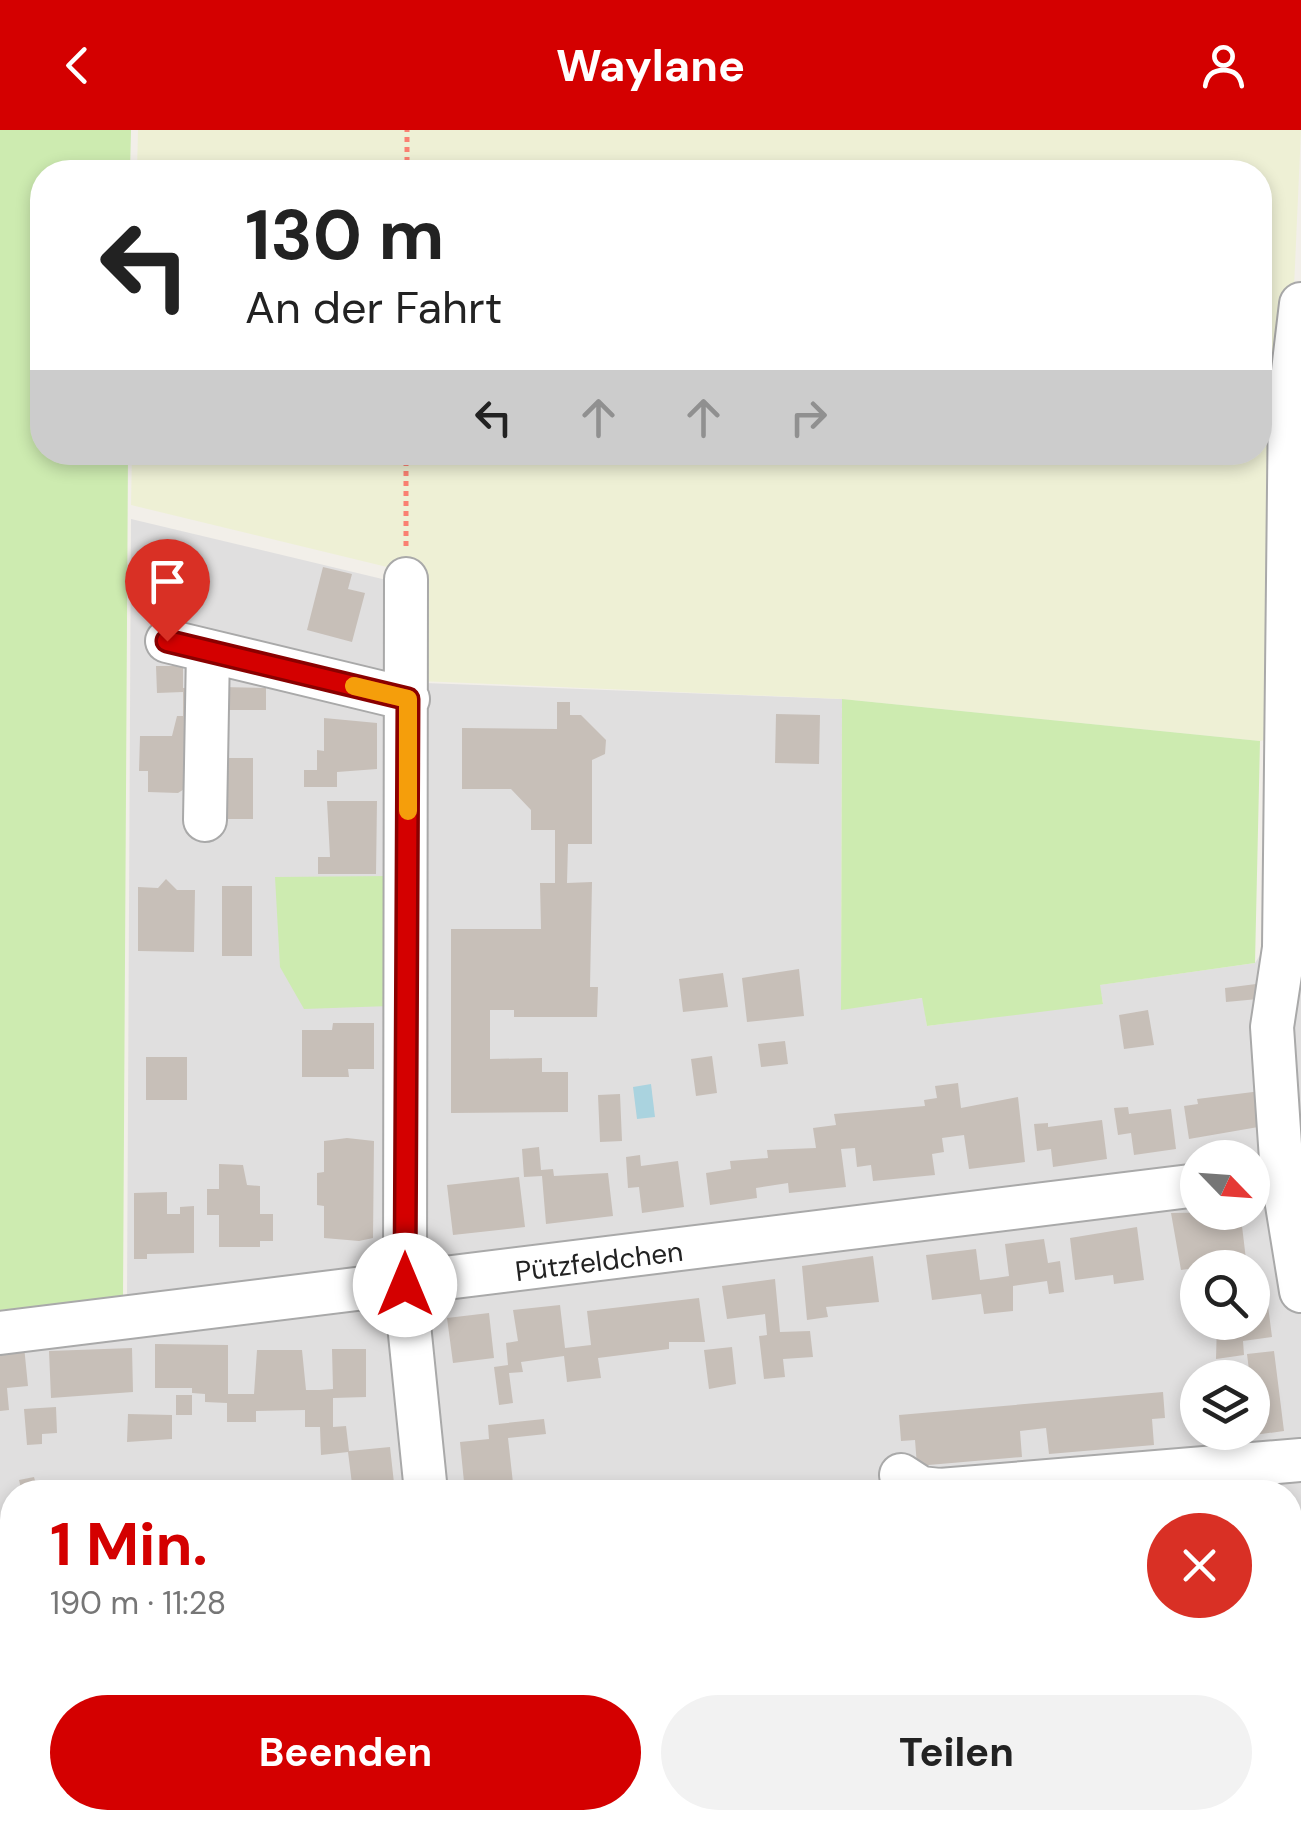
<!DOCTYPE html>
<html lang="de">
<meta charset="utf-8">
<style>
:root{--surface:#fff;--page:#f2f2f2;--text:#222;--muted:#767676;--accent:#d40000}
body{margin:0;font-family:"DM Sans",sans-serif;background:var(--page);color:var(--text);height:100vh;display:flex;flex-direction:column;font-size:38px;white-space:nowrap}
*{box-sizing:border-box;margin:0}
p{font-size:32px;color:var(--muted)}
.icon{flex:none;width:55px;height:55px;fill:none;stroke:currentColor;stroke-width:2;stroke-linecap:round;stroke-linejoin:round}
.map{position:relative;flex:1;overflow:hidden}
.sheet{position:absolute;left:0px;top:1350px;width:1302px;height:350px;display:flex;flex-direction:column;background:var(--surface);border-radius:40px 40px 0 0;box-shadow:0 5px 15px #0003}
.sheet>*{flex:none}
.hud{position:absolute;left:30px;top:30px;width:1242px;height:305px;border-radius:40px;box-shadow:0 5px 15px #0003;background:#fff;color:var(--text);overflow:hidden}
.needle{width:65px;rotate:115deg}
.tools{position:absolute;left:1180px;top:1010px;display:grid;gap:20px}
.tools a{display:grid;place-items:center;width:90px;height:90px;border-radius:50%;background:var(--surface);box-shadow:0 5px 15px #0003;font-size:50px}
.pin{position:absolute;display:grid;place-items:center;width:85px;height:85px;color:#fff;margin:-102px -42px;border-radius:50% 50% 50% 0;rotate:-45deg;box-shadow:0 0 10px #0007}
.pin .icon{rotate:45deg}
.me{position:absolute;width:110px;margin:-55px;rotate:0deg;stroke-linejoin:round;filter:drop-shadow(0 0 8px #0008)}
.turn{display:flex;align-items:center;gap:35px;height:210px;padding:0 50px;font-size:45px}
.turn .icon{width:130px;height:130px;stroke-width:2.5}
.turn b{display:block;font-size:70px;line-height:85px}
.lanes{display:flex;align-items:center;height:95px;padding:0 50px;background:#0003;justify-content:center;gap:50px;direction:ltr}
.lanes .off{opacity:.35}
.round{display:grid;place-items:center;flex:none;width:105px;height:105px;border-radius:52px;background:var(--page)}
.headline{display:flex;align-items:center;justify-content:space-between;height:170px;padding:0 50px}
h1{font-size:60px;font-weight:700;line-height:75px;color:var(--accent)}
.primary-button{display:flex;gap:20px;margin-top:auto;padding:20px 50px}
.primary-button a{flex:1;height:115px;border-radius:60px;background:var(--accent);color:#fff;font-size:40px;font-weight:700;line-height:115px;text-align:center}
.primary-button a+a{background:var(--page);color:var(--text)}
header{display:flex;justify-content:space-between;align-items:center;height:130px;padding:0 50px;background:var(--accent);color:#fff;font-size:45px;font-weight:700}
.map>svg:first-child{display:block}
</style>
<header><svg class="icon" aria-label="back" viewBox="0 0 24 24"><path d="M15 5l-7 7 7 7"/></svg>Waylane<svg class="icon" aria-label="person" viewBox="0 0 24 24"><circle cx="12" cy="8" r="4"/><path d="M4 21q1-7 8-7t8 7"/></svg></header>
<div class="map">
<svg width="1301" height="1700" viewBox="0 0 1301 1700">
<rect width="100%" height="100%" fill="#f2efe9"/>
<path fill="#e0dfdf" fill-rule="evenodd" d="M 1301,262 L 1301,1690 L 1268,1688 L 1290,1688 L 1290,1362 L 12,1362 L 12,1688 L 1189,1688 L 1188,1700 L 0,1700 L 0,1181 L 127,1171 L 131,389 L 399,453 L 399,552 L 842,569 L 841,879 L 923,868 L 927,896 L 1103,873 L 1099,855 L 1255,833 L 1293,772 ZM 1198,1028 L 1252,1028 L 1252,1082 L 1198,1082 ZM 1198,1138 L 1252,1138 L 1252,1192 L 1198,1192 ZM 1198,1248 L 1252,1248 L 1252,1302 L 1198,1302 Z"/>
<path fill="#eef0d5" d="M 138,0 L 1301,0 L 1274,608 L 1260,611 L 842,569 L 419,551 L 416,444 L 131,375 L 132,322 L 1260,322 L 1260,42 L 137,42 Z"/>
<path fill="#cdebb0" d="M 0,0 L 131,0 L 130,42 L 42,42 L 42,322 L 128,323 L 123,1169 L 0,1180 Z
M 842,569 L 1260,611 L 1255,833 L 1100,855 L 1103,874 L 927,896 L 922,868 L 841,880 Z
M 390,746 L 390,876 L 304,879 L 280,837 L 275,747 Z"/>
<path fill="#aad3df" d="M 651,954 L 655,987 L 637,989 L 633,957 Z"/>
<path fill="#c7bfb8" d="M 323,437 L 352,444 L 348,459 L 365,463 L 352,512 L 307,500 Z
M 156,536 L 183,536 L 183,558 L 196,558 L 189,656 L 178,663 L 148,662 L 148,641 L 139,641 L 140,606 L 172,606 L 177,586 L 183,586 L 183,562 L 157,563 Z
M 221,557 L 266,558 L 266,580 L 221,580 Z
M 557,572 L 570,572 L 570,585 L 581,585 L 606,610 L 605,624 L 592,630 L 592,714 L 568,714 L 567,753 L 592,752 L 590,857 L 598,857 L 597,887 L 514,887 L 514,880 L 490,880 L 490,929 L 542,928 L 542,942 L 568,942 L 568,982 L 451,983 L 451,799 L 541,799 L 540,753 L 555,753 L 555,700 L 531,700 L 531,680 L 511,659 L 462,659 L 462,598 L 557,599 Z
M 776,584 L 820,585 L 819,634 L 775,633 Z
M 324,588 L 377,593 L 377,639 L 337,642 L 337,657 L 304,657 L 304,640 L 317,640 L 317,620 L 324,621 Z
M 223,628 L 253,628 L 253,689 L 223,689 Z
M 327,671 L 377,671 L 376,744 L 318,744 L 318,727 L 330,727 Z
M 166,749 L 177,760 L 195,760 L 194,822 L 138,821 L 138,757 L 158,758 Z
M 222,756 L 252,756 L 252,826 L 222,826 Z
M 799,839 L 804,886 L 747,892 L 742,848 Z
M 723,843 L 728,877 L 683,882 L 679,849 Z
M 1256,854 L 1258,869 L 1226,872 L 1225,858 Z
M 1148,880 L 1154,915 L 1124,919 L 1119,885 Z
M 333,893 L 374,893 L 374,939 L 348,939 L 349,947 L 302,947 L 302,900 L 332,900 Z
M 785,911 L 788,934 L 761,937 L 758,914 Z
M 712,926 L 717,963 L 696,966 L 691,929 Z
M 146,927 L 187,927 L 187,970 L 146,970 Z
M 958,953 L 961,978 L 1018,967 L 1025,1032 L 969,1039 L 964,1005 L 942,1008 L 944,1022 L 932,1024 L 935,1045 L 873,1051 L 871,1035 L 857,1037 L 855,1018 L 841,1019 L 846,1057 L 789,1063 L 788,1053 L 756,1058 L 757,1068 L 710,1075 L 706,1043 L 731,1039 L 730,1031 L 768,1028 L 767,1020 L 816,1018 L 813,998 L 836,995 L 834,984 L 925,976 L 924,970 L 937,968 L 935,956 Z
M 1261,961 L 1264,996 L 1189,1009 L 1184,976 L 1198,974 L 1197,969 Z
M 620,964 L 622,1011 L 600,1012 L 598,965 Z
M 1128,977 L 1129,984 L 1171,979 L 1176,1019 L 1134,1025 L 1131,1003 L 1118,1005 L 1114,978 Z
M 1102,990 L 1107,1029 L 1053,1037 L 1051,1019 L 1037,1021 L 1034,994 L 1048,993 L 1048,997 Z
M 347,1008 L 374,1011 L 373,1108 L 359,1111 L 324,1108 L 324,1076 L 317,1075 L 317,1043 L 324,1042 L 324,1011 Z
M 539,1017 L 541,1040 L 553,1039 L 554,1046 L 608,1043 L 613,1086 L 546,1094 L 542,1046 L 524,1047 L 522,1019 Z
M 640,1025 L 641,1036 L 678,1031 L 684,1077 L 642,1083 L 639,1057 L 628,1058 L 626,1027 Z
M 219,1034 L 243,1035 L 247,1055 L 260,1056 L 260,1084 L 273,1084 L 273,1111 L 260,1111 L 260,1117 L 219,1117 L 219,1085 L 207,1085 L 207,1059 L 219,1059 Z
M 519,1047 L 525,1097 L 453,1105 L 447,1055 Z
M 167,1062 L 167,1084 L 180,1084 L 180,1077 L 194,1076 L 194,1123 L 147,1124 L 147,1129 L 134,1129 L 134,1063 Z
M 1230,1082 L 1232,1098 L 1242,1096 L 1247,1138 L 1198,1138 L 1198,1150 L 1189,1151 L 1188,1139 L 1181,1140 L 1171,1083 Z
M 1137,1097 L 1144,1150 L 1114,1154 L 1113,1145 L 1075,1150 L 1070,1108 Z
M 1044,1109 L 1048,1133 L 1060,1131 L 1064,1162 L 1049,1164 L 1047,1151 L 1013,1156 L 1013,1181 L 984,1184 L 981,1164 L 932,1170 L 926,1125 L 976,1119 L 980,1150 L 996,1148 L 1009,1146 L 1005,1114 Z
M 873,1126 L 879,1172 L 826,1177 L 828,1187 L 807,1190 L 802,1136 Z
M 775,1149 L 780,1202 L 810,1201 L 813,1227 L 783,1229 L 785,1247 L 764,1249 L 759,1206 L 767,1205 L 765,1184 L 727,1189 L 722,1156 Z
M 699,1168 L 705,1212 L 669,1212 L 669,1219 L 598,1228 L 601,1248 L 583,1250 L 567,1252 L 564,1226 L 521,1232 L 523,1242 L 509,1243 L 513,1273 L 499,1275 L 494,1237 L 508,1235 L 506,1213 L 518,1211 L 513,1180 L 560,1175 L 565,1218 L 591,1215 L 587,1181 Z
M 1267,1168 L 1272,1207 L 1243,1211 L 1244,1225 L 1216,1229 L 1217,1192 L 1252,1192 L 1252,1170 Z
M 489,1183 L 494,1228 L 453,1233 L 447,1188 Z
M 155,1214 L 228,1215 L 228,1264 L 254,1264 L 257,1220 L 302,1220 L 306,1260 L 320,1260 L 333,1259 L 332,1219 L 366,1219 L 366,1267 L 333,1268 L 333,1297 L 346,1296 L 349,1321 L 390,1317 L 395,1362 L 353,1362 L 348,1322 L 321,1325 L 320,1297 L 305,1297 L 305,1280 L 256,1281 L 256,1292 L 227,1292 L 227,1273 L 205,1272 L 205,1264 L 192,1263 L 192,1258 L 155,1258 Z
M 24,1216 L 28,1256 L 7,1258 L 9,1280 L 0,1281 L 0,1218 Z
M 732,1217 L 736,1254 L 709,1259 L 704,1220 Z
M 132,1218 L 133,1262 L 51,1268 L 49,1221 Z
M 1274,1221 L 1284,1301 L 1247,1306 L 1249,1319 L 1211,1323 L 1209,1311 L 1216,1310 L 1216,1302 L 1252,1302 L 1252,1248 L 1209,1245 L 1249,1240 L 1247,1224 Z
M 1163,1262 L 1165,1288 L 1152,1289 L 1154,1315 L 1049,1324 L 1046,1298 L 1020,1301 L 1022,1327 L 917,1336 L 915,1310 L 901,1311 L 899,1285 Z
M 176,1265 L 192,1265 L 192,1285 L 176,1285 Z
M 56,1277 L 57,1303 L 42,1304 L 42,1314 L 27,1315 L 24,1279 Z
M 128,1284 L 172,1285 L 172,1309 L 127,1312 Z
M 544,1289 L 546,1304 L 508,1308 L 514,1362 L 465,1362 L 460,1312 L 489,1309 L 488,1295 Z
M 34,1347 L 38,1362 L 22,1362 L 19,1350 Z
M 815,1350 L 841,1351 L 841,1362 L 815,1362 Z
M 1301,1392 L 1301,1475 L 1290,1476 L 1290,1393 Z
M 1,1514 L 12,1516 L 12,1557 L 0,1555 Z
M 1290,1545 L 1301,1545 L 1301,1579 L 1290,1578 Z
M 0,1614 L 12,1616 L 12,1652 L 0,1650 Z
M 11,1675 L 12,1688 L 29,1688 L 27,1700 L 6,1700 Z
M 48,1688 L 63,1688 L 61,1700 L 47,1698 Z
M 186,1688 L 217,1688 L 215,1700 L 184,1700 Z
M 282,1688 L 330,1688 L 328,1700 L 280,1700 Z
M 370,1688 L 419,1688 L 417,1700 L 368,1700 Z
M 449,1688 L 481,1688 L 480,1700 L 447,1700 Z
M 512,1688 L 590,1688 L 589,1700 L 511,1700 Z
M 605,1688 L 661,1688 L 660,1700 L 622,1700 L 622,1691 Z
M 685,1688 L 717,1688 L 717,1700 L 686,1700 Z
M 771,1688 L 812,1688 L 812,1700 L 771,1700 Z
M 825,1688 L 839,1688 L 835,1700 L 824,1700 Z
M 846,1688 L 875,1688 L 873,1700 L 862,1700 L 864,1692 L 846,1694 Z
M 889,1688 L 927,1688 L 926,1700 L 889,1698 Z
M 949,1688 L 1106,1688 L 1105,1700 L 948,1700 Z
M 88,1691 L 127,1696 L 126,1700 L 87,1700 Z"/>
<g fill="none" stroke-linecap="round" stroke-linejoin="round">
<defs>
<path id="minor" d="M 1301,174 L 1290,266 L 1284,818 L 1272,897 L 1282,1044 L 1301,1161
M 406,449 L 405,1155 L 426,1362
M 167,511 L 408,569
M 205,690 L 208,521
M 0,1203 L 1198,1055
M 901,1345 L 921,1358 L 940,1360 L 1301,1330
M 0,1583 L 12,1586
M 1290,1669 L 1301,1670"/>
</defs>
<use href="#minor" stroke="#a9a9a9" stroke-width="46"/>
<path stroke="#fa8072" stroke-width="5" stroke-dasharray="5 5" stroke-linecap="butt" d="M 407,42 L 407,0
M 406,416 L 406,322"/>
<use href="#minor" stroke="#fff" stroke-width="42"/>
</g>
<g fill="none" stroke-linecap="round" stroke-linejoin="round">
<defs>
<path id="route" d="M 167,511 L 408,569 L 405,1155"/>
</defs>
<use href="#route" stroke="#8a0000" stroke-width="25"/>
<use href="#route" stroke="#d40000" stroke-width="18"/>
<path stroke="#f59e0b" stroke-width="18" d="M 354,556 L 408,569 L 408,681"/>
</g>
<g text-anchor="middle" stroke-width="10" stroke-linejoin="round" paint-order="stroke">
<g font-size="28" fill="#222" stroke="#fff">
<text transform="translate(599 1131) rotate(-7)" y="10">Pützfeldchen</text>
</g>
</g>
</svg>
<div class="tools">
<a><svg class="needle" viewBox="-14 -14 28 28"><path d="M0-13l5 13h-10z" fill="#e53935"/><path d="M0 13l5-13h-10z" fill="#767676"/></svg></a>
<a><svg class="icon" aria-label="search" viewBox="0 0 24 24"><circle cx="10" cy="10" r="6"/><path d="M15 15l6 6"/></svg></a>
<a><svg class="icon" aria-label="layers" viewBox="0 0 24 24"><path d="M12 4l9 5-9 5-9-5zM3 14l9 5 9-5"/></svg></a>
</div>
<div class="pin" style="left:167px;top:511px;background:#d93025"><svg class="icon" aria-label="arrive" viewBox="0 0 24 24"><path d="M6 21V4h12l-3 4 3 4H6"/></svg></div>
<svg class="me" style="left:405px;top:1155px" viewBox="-20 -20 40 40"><circle r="19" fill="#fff"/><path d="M0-13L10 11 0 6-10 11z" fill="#d40000"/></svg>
<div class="hud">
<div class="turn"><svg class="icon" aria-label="left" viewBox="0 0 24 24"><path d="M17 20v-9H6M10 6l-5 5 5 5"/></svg><div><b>130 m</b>An der Fahrt</div></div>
<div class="lanes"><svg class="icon" aria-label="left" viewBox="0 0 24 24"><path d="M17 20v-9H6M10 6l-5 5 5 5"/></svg><svg class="icon off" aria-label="ahead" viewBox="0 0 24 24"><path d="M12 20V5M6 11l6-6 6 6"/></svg><svg class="icon off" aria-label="ahead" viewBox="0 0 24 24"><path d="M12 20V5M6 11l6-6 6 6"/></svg><svg class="icon off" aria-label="right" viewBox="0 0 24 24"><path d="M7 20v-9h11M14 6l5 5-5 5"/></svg></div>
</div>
<section class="sheet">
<div class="headline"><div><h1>1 Min.</h1><p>190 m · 11:28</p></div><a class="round" style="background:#d93025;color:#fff"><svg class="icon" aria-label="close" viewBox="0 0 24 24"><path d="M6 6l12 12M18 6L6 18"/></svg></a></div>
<div class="primary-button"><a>Beenden</a><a>Teilen</a></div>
</section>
</div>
